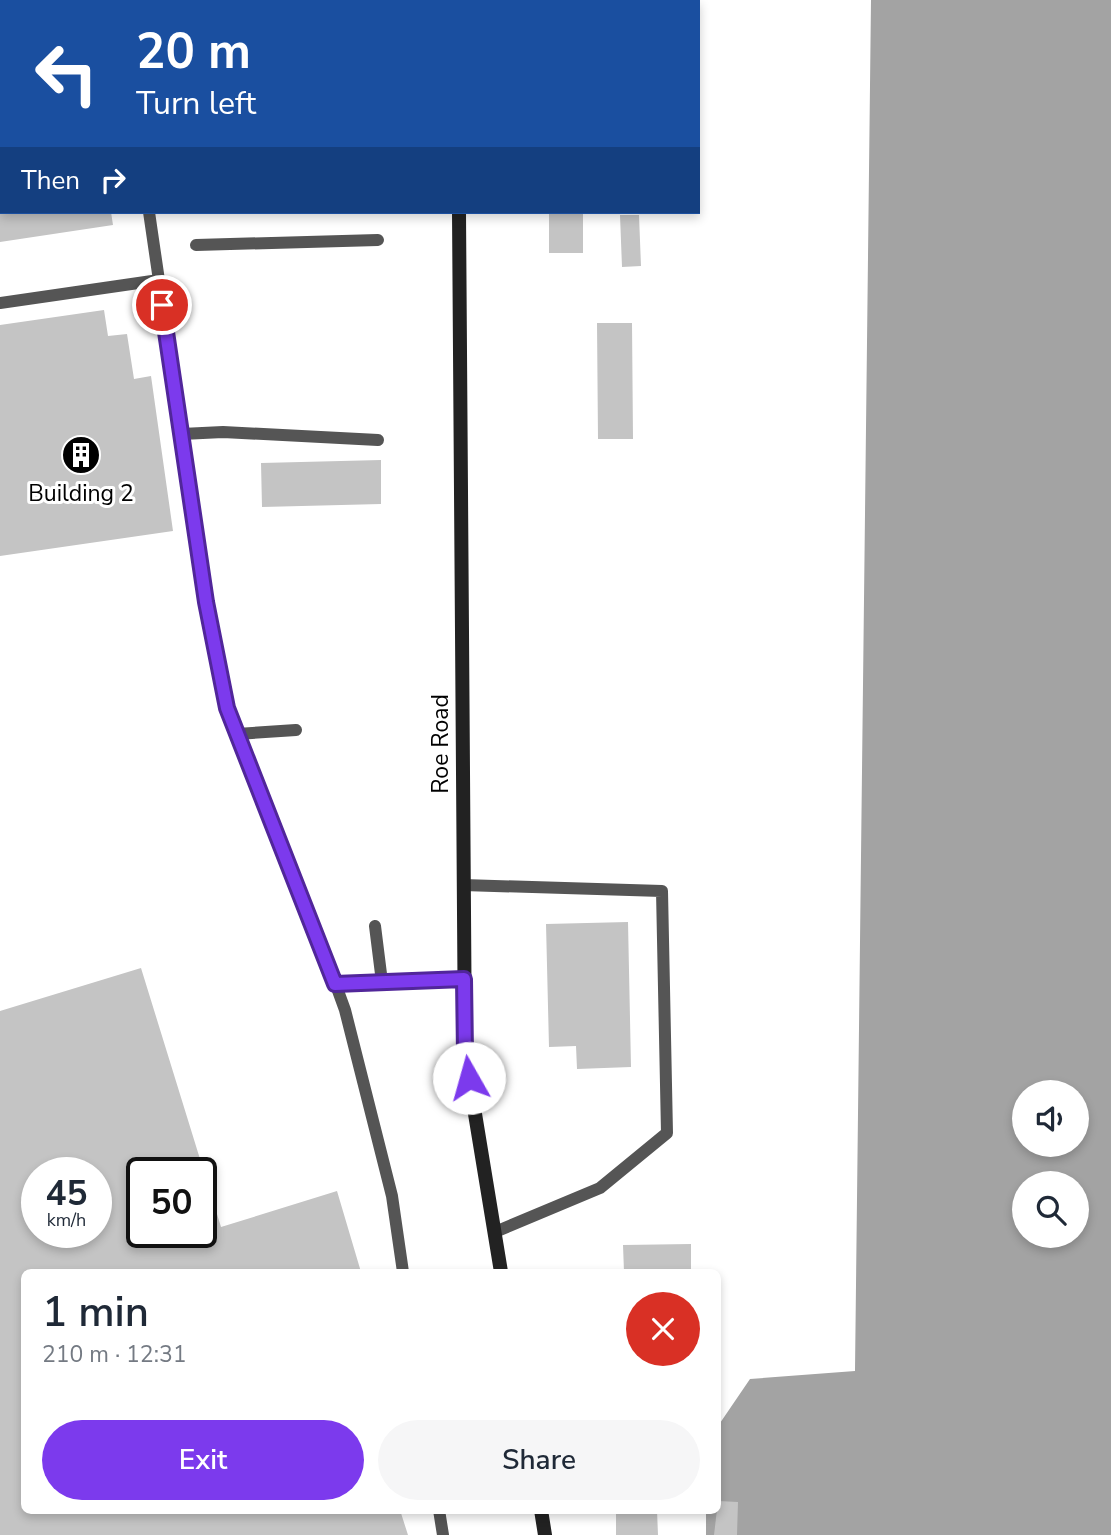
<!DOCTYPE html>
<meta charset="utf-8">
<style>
:root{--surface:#fff;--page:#f6f6f7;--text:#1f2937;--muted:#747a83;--accent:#7c3aed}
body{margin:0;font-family:"Nunito Sans",sans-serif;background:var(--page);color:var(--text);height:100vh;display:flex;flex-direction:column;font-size:26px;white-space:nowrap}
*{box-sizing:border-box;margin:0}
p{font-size:23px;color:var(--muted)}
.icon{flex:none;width:38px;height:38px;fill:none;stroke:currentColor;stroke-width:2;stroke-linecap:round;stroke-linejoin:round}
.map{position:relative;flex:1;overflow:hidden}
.drawer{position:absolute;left:21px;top:1269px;width:700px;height:245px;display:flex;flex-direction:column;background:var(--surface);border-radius:10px;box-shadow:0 4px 10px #0003}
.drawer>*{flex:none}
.top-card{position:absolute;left:0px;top:0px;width:700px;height:214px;box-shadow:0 4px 10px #0003;background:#1a4fa0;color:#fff;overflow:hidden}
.fabs{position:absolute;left:1012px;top:1080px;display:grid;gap:14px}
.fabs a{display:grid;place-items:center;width:77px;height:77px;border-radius:50%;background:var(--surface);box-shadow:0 4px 10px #0003;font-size:35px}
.speed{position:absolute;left:21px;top:1157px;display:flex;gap:14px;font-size:35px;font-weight:700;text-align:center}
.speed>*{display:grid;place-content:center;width:91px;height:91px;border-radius:50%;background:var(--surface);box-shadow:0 4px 10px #0003;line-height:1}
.speed small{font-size:18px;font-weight:400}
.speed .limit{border:4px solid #111;border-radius:10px;background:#fff;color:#111}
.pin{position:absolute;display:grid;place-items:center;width:60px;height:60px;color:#fff;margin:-30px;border:4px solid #fff;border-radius:50%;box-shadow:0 2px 7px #0007}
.me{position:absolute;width:77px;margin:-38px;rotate:353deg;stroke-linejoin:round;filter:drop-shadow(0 0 5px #0008)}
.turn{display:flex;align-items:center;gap:24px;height:147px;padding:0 21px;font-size:32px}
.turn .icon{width:91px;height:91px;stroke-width:2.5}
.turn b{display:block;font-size:49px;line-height:60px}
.then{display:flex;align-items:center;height:66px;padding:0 21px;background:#0003;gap:14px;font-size:26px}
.round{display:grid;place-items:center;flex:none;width:74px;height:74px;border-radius:37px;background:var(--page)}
.head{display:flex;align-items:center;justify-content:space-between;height:119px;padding:0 21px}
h1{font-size:42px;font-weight:600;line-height:52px}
.action{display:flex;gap:14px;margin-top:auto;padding:14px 21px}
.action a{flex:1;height:80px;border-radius:42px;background:var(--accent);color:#fff;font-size:28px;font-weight:600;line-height:80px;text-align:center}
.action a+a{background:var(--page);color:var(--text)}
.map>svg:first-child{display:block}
</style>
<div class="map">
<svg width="1111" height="1535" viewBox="0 0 1111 1535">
<rect width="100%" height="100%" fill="#fff"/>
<path fill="#a3a3a3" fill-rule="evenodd" d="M 871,0 L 1111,0 L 1111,1535 L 706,1535 L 706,1510 L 718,1510 L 718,1426 L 750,1379 L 855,1371 ZM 1024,1092 L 1076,1092 L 1076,1144 L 1024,1144 ZM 1024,1183 L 1076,1183 L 1076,1236 L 1024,1236 Z"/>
<path fill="#c4c4c4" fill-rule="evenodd" d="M 0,212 L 111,212 L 113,225 L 0,242 Z
M 549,212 L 583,212 L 583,253 L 549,253 Z
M 620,215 L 639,215 L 641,266 L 622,267 Z
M 104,310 L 108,336 L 127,334 L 134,379 L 151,376 L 173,531 L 0,556 L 0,325 Z
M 597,323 L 632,323 L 633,439 L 598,439 Z
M 381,460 L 381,504 L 262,507 L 261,463 Z
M 628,922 L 631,1067 L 577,1069 L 576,1046 L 549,1047 L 546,924 Z
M 141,968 L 221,1227 L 337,1191 L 361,1272 L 24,1272 L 24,1510 L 400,1510 L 408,1535 L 0,1535 L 0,1011 ZM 37,1172 L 96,1172 L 96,1232 L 37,1232 ZM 142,1172 L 201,1172 L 201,1232 L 142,1232 Z
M 691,1244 L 691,1272 L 624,1272 L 623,1245 Z
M 718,1501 L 738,1502 L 737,1535 L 714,1535 Z
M 616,1510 L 657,1510 L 658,1535 L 616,1535 Z"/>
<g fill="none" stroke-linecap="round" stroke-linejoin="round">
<path stroke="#555" stroke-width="12" d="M 118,0 L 118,2
M 651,0 L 654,2
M 435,2 L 442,0
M 0,39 L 2,38
M 149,212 L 206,602 L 227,707 L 313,922 L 345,1010 L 392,1196 L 403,1272
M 196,245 L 378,240
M 0,303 L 159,280
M 182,434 L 223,432 L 378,440
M 237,734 L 296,730
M 463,885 L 662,891 L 667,1133 L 600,1188 L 495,1232
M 375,926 L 382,982
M 335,984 L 464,979
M 439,1510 L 443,1535"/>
<path stroke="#222" stroke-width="14" d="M 451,0 L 451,2
M 459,212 L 465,1053 L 501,1272
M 541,1510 L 545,1535"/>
</g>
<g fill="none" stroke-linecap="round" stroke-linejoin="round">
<defs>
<path id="route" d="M 162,305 L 206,602 L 227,708 L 335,984 L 464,979 L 465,1053 L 469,1078"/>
</defs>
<use href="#route" stroke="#51269a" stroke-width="18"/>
<use href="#route" stroke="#7c3aed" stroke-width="12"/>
</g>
<defs>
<symbol id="building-disc" viewBox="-11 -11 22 22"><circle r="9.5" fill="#000" stroke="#fff"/><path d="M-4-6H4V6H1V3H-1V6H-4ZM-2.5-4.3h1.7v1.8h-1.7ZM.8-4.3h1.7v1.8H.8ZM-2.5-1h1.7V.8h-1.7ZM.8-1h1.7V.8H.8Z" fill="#fff"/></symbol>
</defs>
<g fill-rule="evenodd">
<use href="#building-disc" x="59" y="433" width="44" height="44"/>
</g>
<g text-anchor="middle" stroke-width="6" stroke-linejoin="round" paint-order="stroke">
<g font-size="23" fill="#000" stroke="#fff">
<text x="81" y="501">Building 2</text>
</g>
<g font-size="23" fill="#000" stroke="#fff">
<text transform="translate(440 744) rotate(-90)" y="8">Roe Road</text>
</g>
</g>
</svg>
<div class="fabs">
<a><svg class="icon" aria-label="sound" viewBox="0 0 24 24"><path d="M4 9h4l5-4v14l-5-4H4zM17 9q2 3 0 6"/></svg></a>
<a><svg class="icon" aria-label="search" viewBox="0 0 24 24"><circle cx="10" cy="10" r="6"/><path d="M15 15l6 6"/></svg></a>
</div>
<div class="speed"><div>45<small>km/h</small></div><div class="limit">50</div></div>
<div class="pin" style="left:162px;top:305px;background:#d93025"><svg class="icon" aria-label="arrive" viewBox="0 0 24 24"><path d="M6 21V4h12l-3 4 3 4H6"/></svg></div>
<svg class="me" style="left:469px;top:1078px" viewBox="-20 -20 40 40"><circle r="19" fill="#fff"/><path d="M0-13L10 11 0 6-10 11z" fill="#7c3aed"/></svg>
<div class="top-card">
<div class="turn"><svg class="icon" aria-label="left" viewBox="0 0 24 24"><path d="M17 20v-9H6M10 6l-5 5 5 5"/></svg><div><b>20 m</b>Turn left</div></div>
<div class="then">Then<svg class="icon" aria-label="right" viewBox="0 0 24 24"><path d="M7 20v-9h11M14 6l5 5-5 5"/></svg></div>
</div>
<section class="drawer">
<div class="head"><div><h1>1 min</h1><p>210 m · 12:31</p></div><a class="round" style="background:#d93025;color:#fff"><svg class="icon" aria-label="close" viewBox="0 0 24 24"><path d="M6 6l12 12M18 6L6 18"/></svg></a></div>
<div class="action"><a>Exit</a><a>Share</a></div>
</section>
</div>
